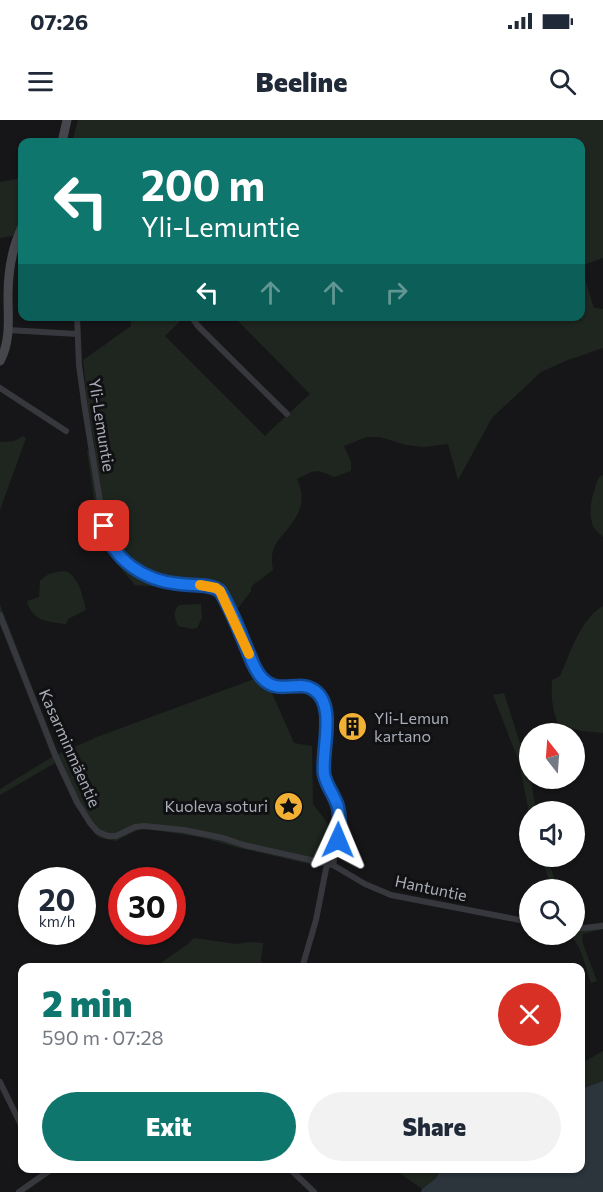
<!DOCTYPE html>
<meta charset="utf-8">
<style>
:root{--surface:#fff;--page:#f2f2f3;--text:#1f2937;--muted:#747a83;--accent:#0f766e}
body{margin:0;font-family:Commissioner,sans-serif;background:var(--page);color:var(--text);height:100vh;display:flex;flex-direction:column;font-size:22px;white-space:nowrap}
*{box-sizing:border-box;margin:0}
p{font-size:20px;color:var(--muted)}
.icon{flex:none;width:33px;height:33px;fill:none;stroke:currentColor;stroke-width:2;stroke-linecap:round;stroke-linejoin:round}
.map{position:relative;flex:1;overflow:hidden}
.panel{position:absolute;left:18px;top:843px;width:567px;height:210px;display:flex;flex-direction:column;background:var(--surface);border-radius:12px;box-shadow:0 2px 4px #0004}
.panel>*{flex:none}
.top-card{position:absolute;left:18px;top:18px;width:567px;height:183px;border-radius:12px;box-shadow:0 2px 4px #0004;background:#0f766e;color:#fff;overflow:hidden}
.needle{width:39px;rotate:343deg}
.buttons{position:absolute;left:519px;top:603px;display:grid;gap:12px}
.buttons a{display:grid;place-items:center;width:66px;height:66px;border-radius:50%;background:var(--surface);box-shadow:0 2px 4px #0004;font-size:30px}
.speed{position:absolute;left:18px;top:747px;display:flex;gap:12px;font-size:30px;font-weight:700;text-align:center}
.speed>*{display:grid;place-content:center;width:78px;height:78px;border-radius:50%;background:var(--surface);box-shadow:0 2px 4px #0004;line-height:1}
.speed small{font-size:15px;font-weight:400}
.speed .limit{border:9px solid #d22;background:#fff;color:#111}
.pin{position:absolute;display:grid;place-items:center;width:51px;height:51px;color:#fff;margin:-26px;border-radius:12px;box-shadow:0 3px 9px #0006}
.me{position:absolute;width:66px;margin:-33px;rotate:1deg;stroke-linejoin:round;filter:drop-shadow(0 0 4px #0008)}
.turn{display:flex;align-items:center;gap:21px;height:126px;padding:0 24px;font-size:27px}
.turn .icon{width:78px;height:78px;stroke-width:2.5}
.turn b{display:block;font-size:42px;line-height:51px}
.lanes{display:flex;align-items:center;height:57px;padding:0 24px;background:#0003;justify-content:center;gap:30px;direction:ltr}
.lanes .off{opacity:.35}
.round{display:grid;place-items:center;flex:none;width:63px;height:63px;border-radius:32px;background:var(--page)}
.head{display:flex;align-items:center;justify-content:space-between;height:102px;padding:0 24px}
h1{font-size:36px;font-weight:800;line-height:45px;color:var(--accent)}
.action{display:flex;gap:12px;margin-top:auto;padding:12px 24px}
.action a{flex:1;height:69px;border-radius:36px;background:var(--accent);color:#fff;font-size:24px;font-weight:800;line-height:69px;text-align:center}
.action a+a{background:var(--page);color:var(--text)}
.status{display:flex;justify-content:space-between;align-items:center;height:42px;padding:0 30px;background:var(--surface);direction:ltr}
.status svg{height:16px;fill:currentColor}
header{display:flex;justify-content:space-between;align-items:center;height:78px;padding:0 24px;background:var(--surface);font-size:27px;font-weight:800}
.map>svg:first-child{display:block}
</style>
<div class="status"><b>07:26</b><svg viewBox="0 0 49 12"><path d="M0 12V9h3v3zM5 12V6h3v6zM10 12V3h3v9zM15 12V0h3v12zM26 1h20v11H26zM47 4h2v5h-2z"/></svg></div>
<header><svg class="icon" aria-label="menu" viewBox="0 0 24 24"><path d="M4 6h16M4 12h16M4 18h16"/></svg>Beeline<svg class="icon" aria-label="search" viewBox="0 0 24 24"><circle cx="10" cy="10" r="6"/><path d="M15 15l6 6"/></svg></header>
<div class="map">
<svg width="603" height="1072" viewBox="0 0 603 1072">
<rect width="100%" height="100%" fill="#161618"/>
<path fill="#1e261f" d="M 78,0 L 603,0 L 603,138 L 581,146 L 580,22 L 72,22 Z
M 22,58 L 22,98 L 13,116 L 0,118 L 0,62 Z
M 581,147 L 594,188 L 603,189 L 603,228 L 568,240 L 541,252 L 492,298 L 458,360 L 448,324 L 424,327 L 406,325 L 380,317 L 367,317 L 344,326 L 351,342 L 351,351 L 334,357 C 316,348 314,350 297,359 C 307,380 300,394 286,411 C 281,417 275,423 273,431 C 271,437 272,443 273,450 L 253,465 L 251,468 L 251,471 L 236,491 L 294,623 L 312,626 L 313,684 L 328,704 L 322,747 L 235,727 L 204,718 L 142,708 L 116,721 L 100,718 L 92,710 L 74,684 L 55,643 L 0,675 L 0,669 L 52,637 L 0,505 L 0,484 L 58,634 L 97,617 L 254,559 L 222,481 L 213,471 L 135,465 L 107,432 L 102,422 L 98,406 L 87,331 L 95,328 L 88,289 L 83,240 L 131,206 L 130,197 L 184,197 L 165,216 L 265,316 C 280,301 295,288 310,274 L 234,197 L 580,196 Z
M 23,316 L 26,318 L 0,390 L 0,322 L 14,321 Z
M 603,355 L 603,417 C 600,414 595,410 593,406 C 587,390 593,372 599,357 Z
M 65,451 C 79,456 83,477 86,490 L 68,499 L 66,504 C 47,502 32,501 27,481 L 39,477 L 40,461 C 47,453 55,452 65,451 Z
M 201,484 L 202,498 L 197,508 L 192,509 L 178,506 C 175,498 172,493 179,485 Z
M 603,486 L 603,613 L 582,611 L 559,605 C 552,592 551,575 552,560 L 560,556 C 570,534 581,498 603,486 Z
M 504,573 L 525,639 L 529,653 L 530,658 L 531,660 L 536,691 L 530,692 L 529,693 L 519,642 L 493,575 Z
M 541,737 L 547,737 L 558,769 L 552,769 Z
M 603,802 L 603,809 L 583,814 L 582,821 L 597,861 L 591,863 C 586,849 581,823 569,815 L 574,814 L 575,803 L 581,806 Z
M 194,818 L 237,824 L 249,822 L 263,823 L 261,841 L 263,847 L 155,847 L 188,824 Z
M 603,931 L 603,961 L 581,969 L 580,944 Z
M 394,1049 L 442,1049 L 435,1059 L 422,1069 Z"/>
<path fill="#2c353c" d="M 603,961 L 603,1072 L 421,1072 L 422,1069 L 435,1059 L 442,1049 L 580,1048 L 581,969 Z"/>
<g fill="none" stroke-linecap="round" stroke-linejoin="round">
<path stroke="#37383d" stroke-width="6" d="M 77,196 L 79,245 L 85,289 L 104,406 C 113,441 145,461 180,464 C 193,466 209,463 220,471 C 233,490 240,513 249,533 C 252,542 255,551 261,558 C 277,576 296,559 313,569 C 327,577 327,602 326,615 C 326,623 323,631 323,638 C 323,646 323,654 326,661 C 330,674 340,684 340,699 C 340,714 336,730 333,745
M 191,196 L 198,206 L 287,294
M 8,210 L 77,214
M 0,268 L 66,311
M 0,495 L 56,637 L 77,682 L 90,703 L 98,712 L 108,716 L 116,716 L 135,707 L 144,706 L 184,710 L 223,718 L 244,725 L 333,745 L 365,764 L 391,775 L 530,802
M 574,809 L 603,806
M 302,848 L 316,800 L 327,744
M 0,962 L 22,1007
M 289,1048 L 314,1072
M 19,1072 L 49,1051 L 57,1048"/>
<path stroke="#45474d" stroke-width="9" d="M 62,22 L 67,0
M 0,241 C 11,221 8,198 8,176 C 8,152 12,128 22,107"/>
</g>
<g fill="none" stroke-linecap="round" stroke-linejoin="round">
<defs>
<path id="route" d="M 104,406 C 113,441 145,461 180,464 C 193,466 208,463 220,471 C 232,490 240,513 249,534 C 252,542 256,552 262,558 C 278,576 298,559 314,570 C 337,585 321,631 324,654 C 326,665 333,673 337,684 C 341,695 339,708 338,720"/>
</defs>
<use href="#route" stroke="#114b97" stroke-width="15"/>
<use href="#route" stroke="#1a73e8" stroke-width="10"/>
<path stroke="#f59e0b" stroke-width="10" d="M 200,465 L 216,468 L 220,471 L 249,534"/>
</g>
<defs>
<symbol id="building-disc" viewBox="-11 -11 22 22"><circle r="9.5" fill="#f2b134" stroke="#111113"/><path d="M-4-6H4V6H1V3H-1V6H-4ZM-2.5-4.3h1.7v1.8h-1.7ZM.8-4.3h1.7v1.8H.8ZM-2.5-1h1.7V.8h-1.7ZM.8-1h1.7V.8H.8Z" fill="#111"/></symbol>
<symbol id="sight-disc" viewBox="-11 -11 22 22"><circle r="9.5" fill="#f2b134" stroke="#111113"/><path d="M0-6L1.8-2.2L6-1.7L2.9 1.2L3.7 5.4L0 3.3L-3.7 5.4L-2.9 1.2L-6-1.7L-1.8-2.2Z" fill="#111"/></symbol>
</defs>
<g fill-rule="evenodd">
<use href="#building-disc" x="336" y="590" width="33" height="33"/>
<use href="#sight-disc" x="272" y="670" width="33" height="33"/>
</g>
<g text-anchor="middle" stroke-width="6" stroke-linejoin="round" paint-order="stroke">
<g font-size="16" fill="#a8adb8" stroke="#111113">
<text transform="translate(102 305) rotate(81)" y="6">Yli-Lemuntie</text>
<text transform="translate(70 628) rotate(66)" y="6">Kasarminmäentie</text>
<text transform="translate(431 768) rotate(12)" y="6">Hantuntie</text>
</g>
<g font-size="16" fill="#a8adb8" stroke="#111113" text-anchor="start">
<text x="374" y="604">Yli-Lemun<tspan x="374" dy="18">kartano</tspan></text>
<text x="268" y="692" text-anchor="end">Kuoleva soturi</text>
</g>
</g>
</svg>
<div class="buttons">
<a><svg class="needle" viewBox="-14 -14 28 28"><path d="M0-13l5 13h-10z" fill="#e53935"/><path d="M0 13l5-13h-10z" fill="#747a83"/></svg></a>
<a><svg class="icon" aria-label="sound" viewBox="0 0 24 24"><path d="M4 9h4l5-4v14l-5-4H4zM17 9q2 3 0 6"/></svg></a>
<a><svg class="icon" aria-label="search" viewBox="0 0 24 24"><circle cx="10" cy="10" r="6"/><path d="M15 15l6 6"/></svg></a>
</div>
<div class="speed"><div>20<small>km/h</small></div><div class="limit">30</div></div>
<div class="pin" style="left:104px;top:406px;background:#d93025"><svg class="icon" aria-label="arrive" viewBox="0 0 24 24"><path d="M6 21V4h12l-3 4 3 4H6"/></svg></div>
<svg class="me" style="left:338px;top:720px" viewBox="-20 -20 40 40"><path d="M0-17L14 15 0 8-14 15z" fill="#1a73e8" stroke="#fff" stroke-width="4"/></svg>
<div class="top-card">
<div class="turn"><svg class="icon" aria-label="left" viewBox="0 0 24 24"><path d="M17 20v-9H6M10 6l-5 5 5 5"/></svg><div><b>200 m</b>Yli-Lemuntie</div></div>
<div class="lanes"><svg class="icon" aria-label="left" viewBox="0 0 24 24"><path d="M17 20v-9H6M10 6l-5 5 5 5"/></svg><svg class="icon off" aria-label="ahead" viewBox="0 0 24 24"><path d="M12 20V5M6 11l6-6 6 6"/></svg><svg class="icon off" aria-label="ahead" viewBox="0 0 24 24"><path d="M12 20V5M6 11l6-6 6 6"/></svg><svg class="icon off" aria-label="right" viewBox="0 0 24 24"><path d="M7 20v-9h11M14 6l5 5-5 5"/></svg></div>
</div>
<section class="panel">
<div class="head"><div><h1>2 min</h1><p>590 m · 07:28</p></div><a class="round" style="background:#d93025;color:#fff"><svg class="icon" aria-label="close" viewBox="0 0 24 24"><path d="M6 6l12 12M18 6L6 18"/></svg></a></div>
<div class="action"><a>Exit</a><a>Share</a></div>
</section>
</div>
